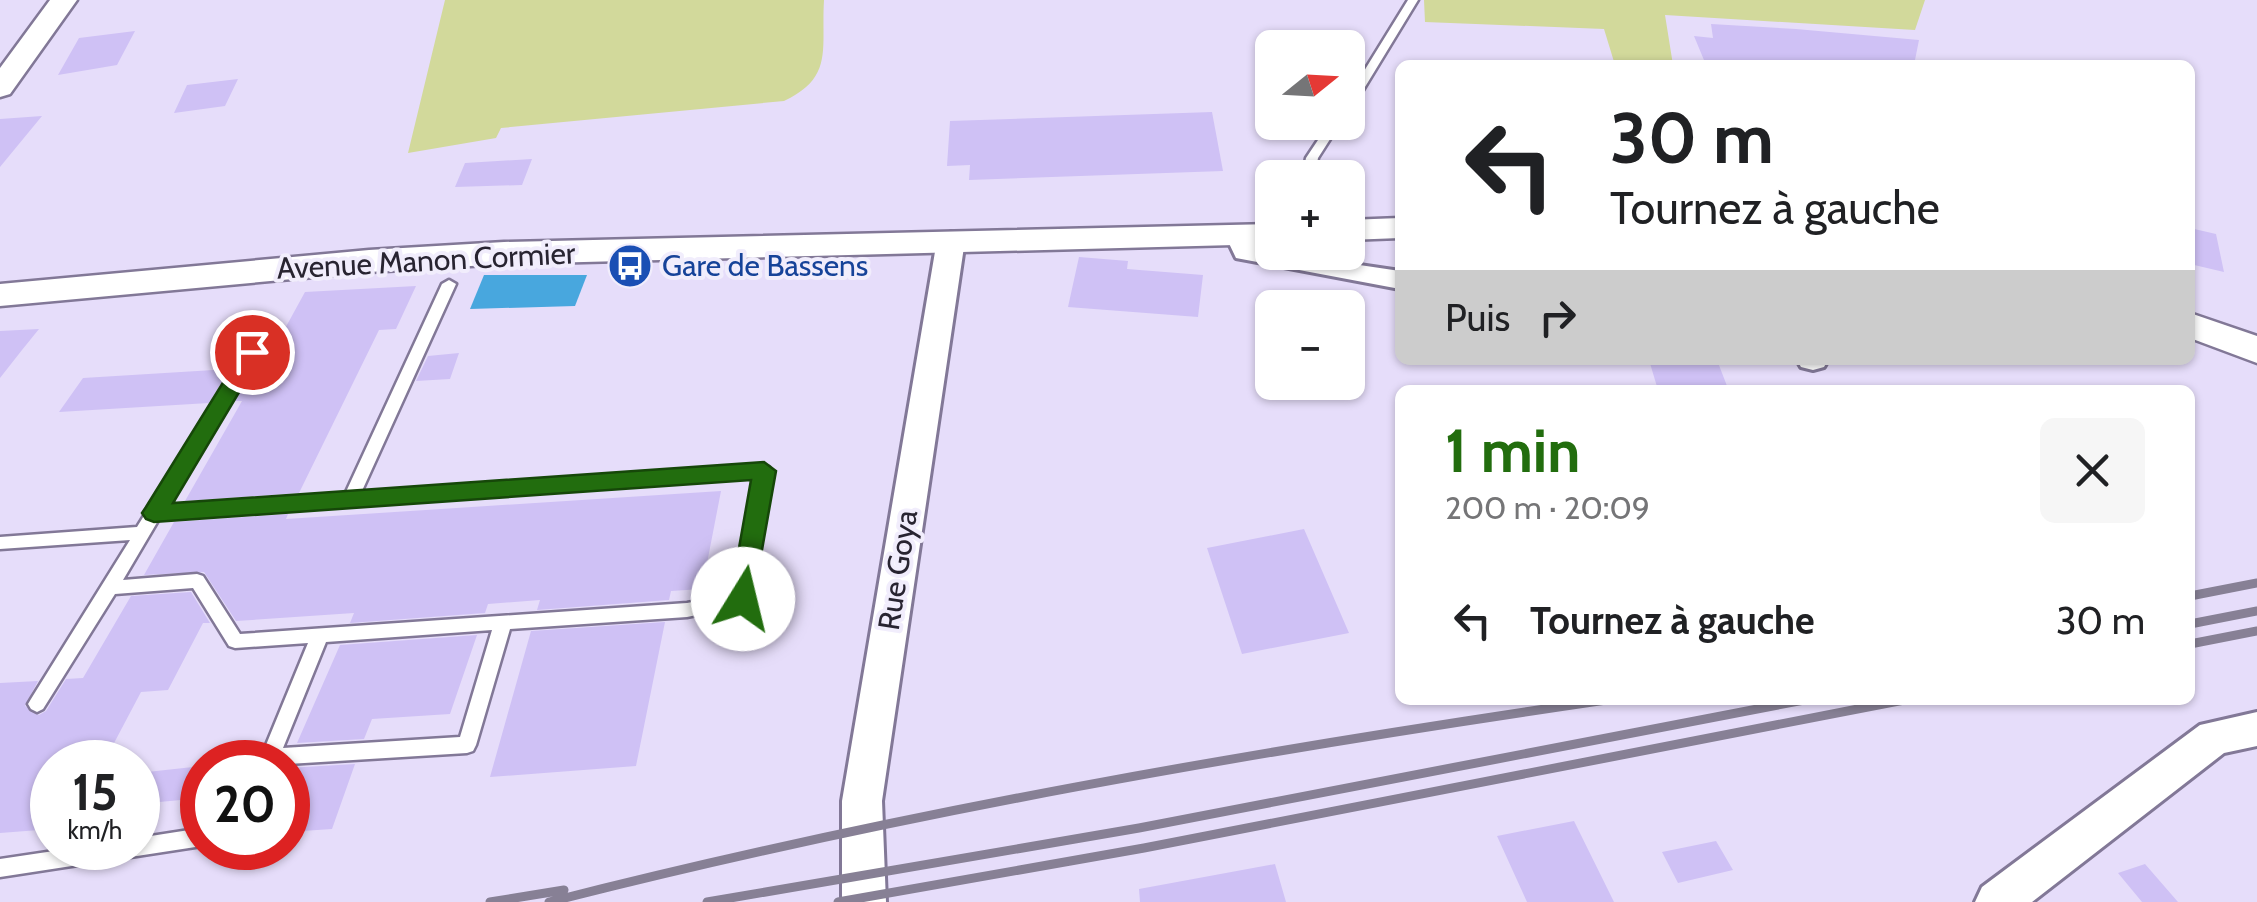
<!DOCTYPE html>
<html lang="fr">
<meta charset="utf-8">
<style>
:root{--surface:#fff;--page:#f6f6f6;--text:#202124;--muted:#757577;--accent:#226d0e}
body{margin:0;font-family:Cabin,sans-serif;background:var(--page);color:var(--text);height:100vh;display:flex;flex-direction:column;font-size:38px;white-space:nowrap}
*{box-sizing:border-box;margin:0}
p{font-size:32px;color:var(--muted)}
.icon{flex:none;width:55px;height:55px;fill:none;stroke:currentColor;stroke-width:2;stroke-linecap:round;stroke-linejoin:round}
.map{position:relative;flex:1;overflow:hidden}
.side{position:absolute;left:1395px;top:385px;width:800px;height:320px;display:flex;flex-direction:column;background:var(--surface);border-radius:15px;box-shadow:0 2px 8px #0004}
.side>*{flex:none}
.hud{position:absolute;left:1395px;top:60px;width:800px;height:305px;border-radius:15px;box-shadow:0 2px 8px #0004;background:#fff;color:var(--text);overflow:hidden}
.needle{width:65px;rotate:72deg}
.controls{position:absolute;left:1255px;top:30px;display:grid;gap:20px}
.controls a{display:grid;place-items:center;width:110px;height:110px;border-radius:15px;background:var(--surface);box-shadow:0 2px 8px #0004;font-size:50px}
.speed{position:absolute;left:30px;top:740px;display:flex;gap:20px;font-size:50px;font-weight:700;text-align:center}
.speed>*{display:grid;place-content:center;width:130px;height:130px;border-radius:50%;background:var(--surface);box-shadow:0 2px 8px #0004;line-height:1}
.speed small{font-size:25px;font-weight:400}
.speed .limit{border:15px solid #d22;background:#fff;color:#111}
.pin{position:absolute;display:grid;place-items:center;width:85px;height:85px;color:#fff;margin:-42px;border:5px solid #fff;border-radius:50%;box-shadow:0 2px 10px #0007}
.me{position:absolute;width:110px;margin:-55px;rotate:9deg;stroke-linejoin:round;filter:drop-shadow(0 0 8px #0008)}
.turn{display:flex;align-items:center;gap:35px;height:210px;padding:0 50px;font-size:45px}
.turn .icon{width:130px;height:130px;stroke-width:2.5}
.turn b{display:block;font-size:70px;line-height:85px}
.then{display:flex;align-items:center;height:95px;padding:0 50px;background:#0003;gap:20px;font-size:38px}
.round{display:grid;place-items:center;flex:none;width:105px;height:105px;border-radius:15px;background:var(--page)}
.summary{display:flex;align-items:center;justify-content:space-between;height:170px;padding:0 50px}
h1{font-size:60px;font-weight:700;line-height:75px;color:var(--accent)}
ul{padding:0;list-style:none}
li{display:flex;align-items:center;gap:30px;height:130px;padding:0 50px}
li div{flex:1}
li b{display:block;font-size:38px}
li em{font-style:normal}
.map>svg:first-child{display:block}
</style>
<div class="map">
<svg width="2257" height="902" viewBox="0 0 2257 902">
<rect width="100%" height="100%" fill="#e6ddfa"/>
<path fill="#d2d99b" d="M 445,0 L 824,0 C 821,50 834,77 784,101 L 501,128 L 496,138 L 408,153 Z
M 1424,0 L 1925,0 L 1915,30 L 1665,15 L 1673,65 L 1615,65 L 1604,29 L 1425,22 Z"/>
<path fill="#48a7de" d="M 484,275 L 587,275 L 575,306 L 470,309 Z"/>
<path fill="#cfc1f5" d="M 1711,24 L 1796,29 L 1919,40 L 1914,65 L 1706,65 L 1694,36 L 1713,38 Z
M 135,31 L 117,65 L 58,75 L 79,38 Z
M 238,79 L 225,106 L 174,113 L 187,85 Z
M 1212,112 L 1223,171 L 969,180 L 970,165 L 947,166 L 950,121 Z
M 42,116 L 0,167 L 0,119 Z
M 532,159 L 522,185 L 455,187 L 465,163 Z
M 2190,228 L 2216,234 L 2224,272 L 2190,264 Z
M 1079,257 L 1128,261 L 1127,269 L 1203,275 L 1198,317 L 1068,307 Z
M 416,286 L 396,329 L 379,330 L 299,493 L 185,501 L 242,401 L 234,401 L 254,368 L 265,365 L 305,292 Z
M 39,329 L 22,350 L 0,378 L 0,331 Z
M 459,353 L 450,379 L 416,381 L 428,356 Z
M 1649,360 L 1717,360 L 1727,386 L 1658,390 Z
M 230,369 L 209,403 L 59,412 L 83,378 Z
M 721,491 L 702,589 L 671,591 L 669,600 L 537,610 L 540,600 L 488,604 L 485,613 L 350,623 L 354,613 L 236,621 L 204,572 L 144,575 L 174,522 L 288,514 L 286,519 Z
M 1304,529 L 1349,633 L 1242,654 L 1207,548 Z
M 191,592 L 210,623 L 203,623 L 168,690 L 141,692 L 104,762 L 52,762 L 52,829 L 0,833 L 0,683 L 38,681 L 25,706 L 39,715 L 46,711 L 66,679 L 83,678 L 131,596 Z
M 665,622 L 636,766 L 490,777 L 531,631 Z
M 477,635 L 450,714 L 372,719 L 364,739 L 297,743 L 340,645 Z
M 355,764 L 332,829 L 288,832 L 288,768 Z
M 202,766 L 202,798 L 138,804 L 138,773 Z
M 1574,821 L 1614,902 L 1527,902 L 1497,836 Z
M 1716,841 L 1733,870 L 1678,883 L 1662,852 Z
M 1275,864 L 1286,902 L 1140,902 L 1139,889 Z
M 2145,864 L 2178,902 L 2142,902 L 2118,873 Z"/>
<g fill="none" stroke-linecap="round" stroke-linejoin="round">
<defs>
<path id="service" d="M 1408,0 L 1418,0 L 1354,105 L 1348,108 L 1348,97 Z
M 1330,122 L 1341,122 L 1318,158 L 1314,178 L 1302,178 L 1306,158 Z
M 449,280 L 456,284 L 361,493 L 764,465 L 769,467 L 772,471 L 749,604 L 687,617 L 510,629 L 476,745 L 473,751 L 467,753 L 288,764 L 259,762 L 308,643 L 235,648 L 229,646 L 193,588 L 115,594 L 43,709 L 37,712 L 31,709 L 28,704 L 31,699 L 130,540 L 0,549 L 0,537 L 137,527 L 247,349 L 252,347 L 259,352 L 166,506 L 345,494 L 442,284 ZM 755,477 L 736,594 L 687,603 L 240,634 L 203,576 L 197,574 L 123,580 L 159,519 ZM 492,630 L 460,737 L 283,748 L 326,642 Z
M 202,828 L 202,846 L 0,877 L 0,859 L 74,848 L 138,848 L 138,838 Z"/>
<path id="minor" d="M 1239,227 L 1249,229 L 1258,247 L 1272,252 L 1400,271 L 1400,289 L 1236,258 L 1225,235 Z
M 951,232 L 965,240 L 882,801 L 886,902 L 842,902 L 842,801 L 937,240 Z
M 1797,360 L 1828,360 L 1824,367 L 1813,370 L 1801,367 Z
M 2257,712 L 2257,746 L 2224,753 L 2032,902 L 1975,902 L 1982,887 L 2200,725 Z"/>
<path id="tertiary" d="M 50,0 L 77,0 L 10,94 L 0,97 L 0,68 Z
M 1400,218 L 1400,238 L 1348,240 L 1348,220 Z
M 1272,224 L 1272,244 L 504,264 L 369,272 L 0,306 L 0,284 L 369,250 L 504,242 Z
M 2190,313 L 2257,336 L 2257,363 L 2190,338 Z"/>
</defs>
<use href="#service" stroke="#827897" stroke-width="5"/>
<use href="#minor" stroke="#827897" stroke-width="6"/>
<use href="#tertiary" stroke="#827897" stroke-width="5"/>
<use href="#service" fill="#fff" fill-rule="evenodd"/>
<use href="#minor" fill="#fff" fill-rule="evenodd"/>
<use href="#tertiary" fill="#fff" fill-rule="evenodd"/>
<path stroke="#878095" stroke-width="9" d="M 2190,596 L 2257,583
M 2190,624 L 2257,611
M 2190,644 L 2257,631
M 490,902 L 564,890
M 549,902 C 898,813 1250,752 1606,700
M 707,902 L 1139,828 L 1804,700
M 838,902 L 1144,848 L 1904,700"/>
</g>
<path fill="#226d0e" stroke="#164709" stroke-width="2.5" d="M 252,345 L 263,352 L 173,503 L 764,462 L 776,471 L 752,606 L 743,609 L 734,606 L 730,599 L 751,480 L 154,522 L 146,519 L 142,513 L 146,507 L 245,347 Z"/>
<defs>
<symbol id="bus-disc" viewBox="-11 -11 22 22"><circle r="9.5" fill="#1a4fb4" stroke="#f1edfc"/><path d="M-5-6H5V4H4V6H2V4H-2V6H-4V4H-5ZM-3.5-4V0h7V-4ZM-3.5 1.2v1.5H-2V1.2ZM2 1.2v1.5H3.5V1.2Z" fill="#fff"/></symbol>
</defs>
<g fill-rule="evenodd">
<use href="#bus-disc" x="605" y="241" width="50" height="50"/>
</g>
<g text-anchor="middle" stroke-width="8" stroke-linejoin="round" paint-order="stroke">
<g font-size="30" fill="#282431" stroke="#f1edfc">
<text transform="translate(426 261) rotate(-3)" y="10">Avenue Manon Cormier</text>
<text transform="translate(898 570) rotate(-81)" y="10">Rue Goya</text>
</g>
<g font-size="30" fill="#164399" stroke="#f1edfc" text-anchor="start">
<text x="662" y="276">Gare de Bassens</text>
</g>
</g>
</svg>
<div class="controls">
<a><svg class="needle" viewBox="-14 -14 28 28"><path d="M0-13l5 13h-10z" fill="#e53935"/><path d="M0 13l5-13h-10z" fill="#757577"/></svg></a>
<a>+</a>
<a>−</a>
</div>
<div class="speed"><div>15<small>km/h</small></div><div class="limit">20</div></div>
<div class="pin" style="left:252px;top:352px;background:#d93025"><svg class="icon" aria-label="arrive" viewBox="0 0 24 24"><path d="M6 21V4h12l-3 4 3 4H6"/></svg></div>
<svg class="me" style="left:743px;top:599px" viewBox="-20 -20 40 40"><circle r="19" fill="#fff"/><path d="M0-13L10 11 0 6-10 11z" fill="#226d0e"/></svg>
<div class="hud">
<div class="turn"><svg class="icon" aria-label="left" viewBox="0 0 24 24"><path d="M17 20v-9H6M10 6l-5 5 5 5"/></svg><div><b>30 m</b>Tournez à gauche</div></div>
<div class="then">Puis<svg class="icon" aria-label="right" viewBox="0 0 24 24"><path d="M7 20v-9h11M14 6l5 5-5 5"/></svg></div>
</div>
<section class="side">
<div class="summary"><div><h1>1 min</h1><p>200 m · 20:09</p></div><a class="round"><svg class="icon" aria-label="close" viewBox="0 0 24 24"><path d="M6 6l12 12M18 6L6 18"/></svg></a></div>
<ul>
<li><svg class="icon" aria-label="left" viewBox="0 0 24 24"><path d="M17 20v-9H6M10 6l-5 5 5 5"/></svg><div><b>Tournez à gauche</b></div><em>30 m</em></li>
</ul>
</section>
</div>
